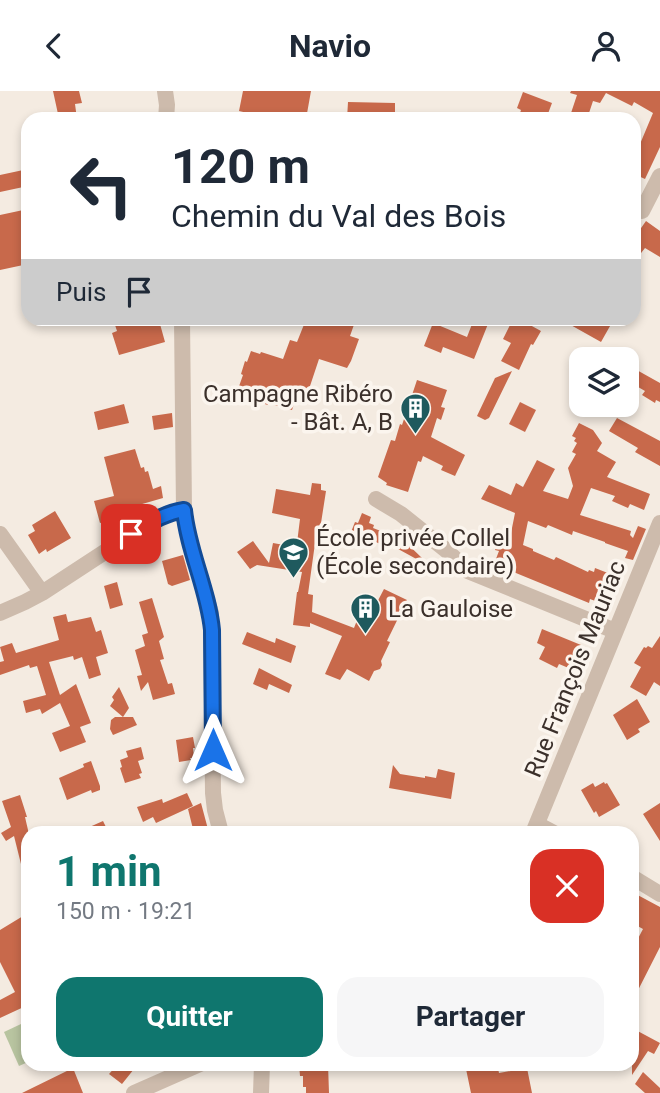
<!DOCTYPE html>
<html lang="fr">
<meta charset="utf-8">
<style>
:root{--surface:#fff;--page:#f6f6f7;--text:#1f2937;--muted:#747a83;--accent:#0f766e}
body{margin:0;font-family:Roboto,sans-serif;background:var(--page);color:var(--text);height:100vh;display:flex;flex-direction:column;font-size:26px;white-space:nowrap}
*{box-sizing:border-box;margin:0}
p{font-size:23px;color:var(--muted)}
.icon{flex:none;width:38px;height:38px;fill:none;stroke:currentColor;stroke-width:2;stroke-linecap:round;stroke-linejoin:round}
.map{position:relative;flex:1;overflow:hidden}
.details{position:absolute;left:21px;top:735px;width:618px;height:245px;display:flex;flex-direction:column;background:var(--surface);border-radius:21px;box-shadow:0 4px 10px #0003}
.details>*{flex:none}
.hud{position:absolute;left:21px;top:21px;width:620px;height:214px;border-radius:21px;box-shadow:0 4px 10px #0003;background:#fff;color:var(--text);overflow:hidden}
.buttons{position:absolute;left:569px;top:256px;display:grid;gap:14px}
.buttons a{display:grid;place-items:center;width:70px;height:70px;border-radius:14px;background:var(--surface);box-shadow:0 4px 10px #0003;font-size:35px}
.pin{position:absolute;display:grid;place-items:center;width:60px;height:60px;color:#fff;margin:-30px;border-radius:14px;box-shadow:0 4px 10px #0006}
.me{position:absolute;width:77px;margin:-38px;rotate:0deg;stroke-linejoin:round;filter:drop-shadow(0 0 5px #0008)}
.turn{display:flex;align-items:center;gap:24px;height:147px;padding:0 35px;font-size:32px}
.turn .icon{width:91px;height:91px;stroke-width:2.5}
.turn b{display:block;font-size:49px;line-height:60px}
.then{display:flex;align-items:center;height:66px;padding:0 35px;background:#0003;gap:14px;font-size:26px}
.round{display:grid;place-items:center;flex:none;width:74px;height:74px;border-radius:21px;background:var(--page)}
.overview{display:flex;align-items:center;justify-content:space-between;height:119px;padding:0 35px}
h1{font-size:42px;font-weight:700;line-height:52px;color:var(--accent)}
.primary-button{display:flex;gap:14px;margin-top:auto;padding:14px 35px}
.primary-button a{flex:1;height:80px;border-radius:21px;background:var(--accent);color:#fff;font-size:28px;font-weight:700;line-height:80px;text-align:center}
.primary-button a+a{background:var(--page);color:var(--text)}
header{display:flex;justify-content:space-between;align-items:center;height:91px;padding:0 35px;background:var(--surface);font-size:32px;font-weight:700}
.map>svg:first-child{display:block}
</style>
<header><svg class="icon" aria-label="back" viewBox="0 0 24 24"><path d="M15 5l-7 7 7 7"/></svg>Navio<svg class="icon" aria-label="person" viewBox="0 0 24 24"><circle cx="12" cy="8" r="4"/><path d="M4 21q1-7 8-7t8 7"/></svg></header>
<div class="map">
<svg width="660" height="1002" viewBox="0 0 660 1002">
<rect width="100%" height="100%" fill="#f4ebe1"/>
<path fill="#b8c4a0" d="M 21,933 L 28,949 L 28,971 L 19,975 L 4,941 Z"/>
<path fill="#c8694b" d="M 53,0 L 79,0 L 82,12 L 75,13 L 77,28 L 61,28 L 60,22 L 58,23 Z
M 243,0 L 311,0 L 306,28 L 273,28 L 239,20 Z
M 571,0 L 660,0 L 660,56 L 645,88 L 634,83 L 634,50 L 640,53 L 653,22 L 634,11 L 632,15 L 606,2 L 600,12 L 593,10 L 587,28 L 569,28 L 577,4 L 570,2 Z
M 523,1 L 552,12 L 546,28 L 531,23 L 529,28 L 519,25 L 521,19 L 517,17 Z
M 348,11 L 395,12 L 395,28 L 347,28 Z
M 28,78 L 28,95 L 0,101 L 0,84 Z
M 28,118 L 28,173 L 0,179 L 0,124 Z
M 646,130 L 660,140 L 660,166 L 645,157 L 634,171 L 634,147 Z
M 113,228 L 153,228 L 153,234 L 160,233 L 165,251 L 119,264 L 112,242 L 117,240 Z
M 313,228 L 356,228 L 350,245 L 359,248 L 351,270 L 347,277 L 319,268 L 305,310 L 296,307 L 292,319 L 268,312 L 268,314 L 245,307 L 246,304 L 237,301 L 243,284 L 241,283 L 245,270 L 247,271 L 251,260 L 260,263 L 261,261 L 283,268 L 290,249 L 297,251 L 305,231 L 312,233 Z
M 474,228 L 490,228 L 474,268 L 443,256 L 441,262 L 424,255 L 433,232 L 467,246 Z
M 513,228 L 519,228 L 541,240 L 533,254 L 531,253 L 519,279 L 501,270 L 511,252 L 503,248 Z
M 560,228 L 614,228 L 601,251 Z
M 626,273 L 660,292 L 660,311 L 656,309 L 655,312 L 642,304 L 645,300 L 626,289 Z
M 512,280 L 489,327 L 485,329 L 477,325 L 495,287 Z
M 417,289 L 447,299 L 441,316 L 445,317 L 441,329 L 437,327 L 431,346 L 465,364 L 455,385 L 441,379 L 443,375 L 423,365 L 421,371 L 418,370 L 408,401 L 386,394 L 387,392 L 378,386 L 391,349 L 395,350 L 400,333 L 402,334 Z
M 520,311 L 536,319 L 525,341 L 509,333 Z
M 124,313 L 129,332 L 98,339 L 94,321 Z
M 172,322 L 173,336 L 154,339 L 152,325 Z
M 617,327 L 660,350 L 660,375 L 635,361 L 638,357 L 609,340 Z
M 579,332 L 593,339 L 602,352 L 597,360 L 616,371 L 607,386 L 650,403 L 644,419 L 630,413 L 628,417 L 612,410 L 615,405 L 591,397 L 580,424 L 631,440 L 630,444 L 633,447 L 638,435 L 646,438 L 633,469 L 625,467 L 628,460 L 605,452 L 605,451 L 573,440 L 572,444 L 548,434 L 546,437 L 528,430 L 523,454 L 533,458 L 533,460 L 554,469 L 556,466 L 588,481 L 589,479 L 594,481 L 595,477 L 618,486 L 613,499 L 598,511 L 590,508 L 589,512 L 494,473 L 499,460 L 495,459 L 500,448 L 509,452 L 515,422 L 481,408 L 489,394 L 511,404 L 516,392 L 523,396 L 537,369 L 555,378 L 543,400 L 568,408 L 573,395 L 568,377 L 576,363 L 572,361 L 577,352 L 574,350 L 576,347 L 572,345 Z
M 135,358 L 141,377 L 144,376 L 145,381 L 148,380 L 153,398 L 161,395 L 163,407 L 118,420 L 120,426 L 100,432 L 94,410 L 114,405 L 104,366 Z
M 312,392 L 321,393 L 321,399 L 326,400 L 321,432 L 329,434 L 327,446 L 316,445 L 308,503 L 313,504 L 312,521 L 354,537 L 363,514 L 373,519 L 384,498 L 407,509 L 387,550 L 390,551 L 381,570 L 382,574 L 380,578 L 374,580 L 369,590 L 347,578 L 340,589 L 325,583 L 342,545 L 310,532 L 310,536 L 293,534 L 297,501 L 298,501 L 302,481 L 257,474 L 250,478 L 237,461 L 253,450 L 269,472 L 273,452 L 295,456 L 296,452 L 297,452 L 300,428 L 272,422 L 276,398 L 310,404 Z
M 55,420 L 71,447 L 47,461 L 46,458 L 39,463 L 28,444 L 35,440 L 32,434 Z
M 362,422 L 371,426 L 369,432 L 374,434 L 373,437 L 391,444 L 394,440 L 422,467 L 420,470 L 389,453 L 388,456 L 351,441 L 355,431 L 358,432 Z
M 183,464 L 190,489 L 172,495 L 168,493 L 162,470 Z
M 117,491 L 123,514 L 110,518 L 104,495 Z
M 152,507 L 164,546 L 159,550 L 164,568 L 160,569 L 168,593 L 172,592 L 175,603 L 153,609 L 148,591 L 141,600 L 137,585 L 142,584 L 135,559 L 145,555 L 142,544 L 148,542 L 139,511 Z
M 66,523 L 68,531 L 91,526 L 96,541 L 101,539 L 108,562 L 96,566 L 101,584 L 89,588 L 82,566 L 74,569 L 73,565 L 49,571 L 60,604 L 76,593 L 91,632 L 80,636 L 86,651 L 60,661 L 52,642 L 70,635 L 60,612 L 42,623 L 40,618 L 26,622 L 23,610 L 46,604 L 37,575 L 30,577 L 29,574 L 0,584 L 0,571 L 4,570 L 0,556 L 12,552 L 16,562 L 59,549 L 53,526 Z
M 542,538 L 581,554 L 571,578 L 559,573 L 557,577 L 539,568 L 545,556 L 537,552 Z
M 247,541 L 275,552 L 276,547 L 296,555 L 291,572 L 242,553 Z
M 660,545 L 660,595 L 654,591 L 646,605 L 630,596 L 641,576 L 634,572 L 644,556 L 646,557 L 648,555 L 652,557 Z
M 259,577 L 292,594 L 289,602 L 269,593 L 267,599 L 253,593 Z
M 119,596 L 129,617 L 123,626 L 110,615 L 114,609 L 112,606 Z
M 637,608 L 650,631 L 638,638 L 640,641 L 627,649 L 613,624 Z
M 115,626 L 133,626 L 137,634 L 113,644 L 110,638 L 111,629 Z
M 193,646 L 195,657 L 193,657 L 194,667 L 190,667 L 191,669 L 179,671 L 176,649 Z
M 141,656 L 144,668 L 138,670 L 142,682 L 139,683 L 141,687 L 125,692 L 120,677 L 122,676 L 120,669 L 128,666 L 126,660 Z
M 91,670 L 100,695 L 100,699 L 92,702 L 91,699 L 67,709 L 59,687 L 84,676 L 83,673 Z
M 393,674 L 400,683 L 425,687 L 425,685 L 436,687 L 438,678 L 455,682 L 451,708 L 389,697 Z
M 604,691 L 605,693 L 607,692 L 620,714 L 599,726 L 596,720 L 594,722 L 581,699 L 593,692 L 595,696 Z
M 187,702 L 193,715 L 156,732 L 153,726 L 143,731 L 137,716 L 162,708 L 163,712 Z
M 20,704 L 27,726 L 25,726 L 28,739 L 28,785 L 24,785 L 14,745 L 6,750 L 1,742 L 11,736 L 2,710 Z
M 201,712 L 209,742 L 194,742 L 188,718 Z
M 660,712 L 660,750 L 643,723 Z
M 103,730 L 109,742 L 76,742 Z
M 632,801 L 660,816 L 660,856 L 632,911 L 632,859 L 643,838 L 632,832 Z
M 28,822 L 28,914 L 0,927 L 0,909 L 15,901 L 0,871 L 0,839 Z
M 632,937 L 660,952 L 654,963 L 648,960 L 632,984 Z
M 118,973 L 138,973 L 122,993 L 109,983 Z
M 299,973 L 328,973 L 329,1002 L 306,1002 L 306,996 L 303,996 L 303,985 L 300,985 Z
M 497,973 L 499,982 L 527,977 L 532,1002 L 471,1002 L 466,978 Z
M 73,977 L 83,1002 L 22,1002 Z
M 643,981 L 660,997 L 660,1002 L 645,1002 L 635,993 Z"/>
<g fill="none" stroke-linecap="round" stroke-linejoin="round">
<path stroke="#cdbbac" stroke-width="16" d="M 165,0 L 167,14 L 166,28
M 642,120 L 660,85
M 182,228 L 184,419 L 189,448 L 211,522 L 213,702 L 215,719 L 221,742
M 376,408 L 401,423 L 446,459 L 468,480 L 615,540
M 0,443 L 42,502
M 0,522 L 25,511 L 42,502 L 149,432 L 169,422 L 184,419
M 537,733 L 554,742
M 533,742 L 660,432
M 632,786 L 660,803
M 134,1002 L 200,973
M 261,1002 L 262,973"/>
</g>
<g fill="none" stroke-linecap="round" stroke-linejoin="round">
<defs>
<path id="route" d="M 131,443 C 148,433 164,422 184,419 C 188,460 208,498 212,539 L 213,659"/>
</defs>
<use href="#route" stroke="#114b97" stroke-width="18"/>
<use href="#route" stroke="#1a73e8" stroke-width="12"/>
</g>
<defs>
<symbol id="building-pin" viewBox="-11 -11 22 30"><path d="M0 17L-7.5 6A9.5 9.5 0 1 1 7.5 6Z" fill="#1f5a5e" stroke="#fbf5ee"/><path d="M-4-6H4V6H1V3H-1V6H-4ZM-2.5-4.3h1.7v1.8h-1.7ZM.8-4.3h1.7v1.8H.8ZM-2.5-1h1.7V.8h-1.7ZM.8-1h1.7V.8H.8Z" fill="#fff"/></symbol>
<symbol id="school-pin" viewBox="-11 -11 22 30"><path d="M0 17L-7.5 6A9.5 9.5 0 1 1 7.5 6Z" fill="#1f5a5e" stroke="#fbf5ee"/><path d="M0-5L7-2L0 1L-7-2ZM-4 1L0 2.5L4 1V4Q0 6-4 4Z" fill="#fff"/></symbol>
</defs>
<g fill-rule="evenodd">
<use href="#building-pin" x="398" y="300" width="35" height="47"/>
<use href="#school-pin" x="276" y="444" width="35" height="47"/>
<use href="#building-pin" x="348" y="500" width="35" height="47"/>
</g>
<g text-anchor="middle" stroke-width="7" stroke-linejoin="round" paint-order="stroke">
<g font-size="24" fill="#3b302b" stroke="#fbf5ee" text-anchor="start">
<text x="393" y="311" text-anchor="end">Campagne Ribéro<tspan x="393" dy="28">- Bât. A, B</tspan></text>
<text x="316" y="455">École privée Collel<tspan x="316" dy="28">(École secondaire)</tspan></text>
<text x="388" y="526">La Gauloise</text>
</g>
<g font-size="24" fill="#3b302b" stroke="#fbf5ee">
<text transform="translate(575 578) rotate(-68)" y="8">Rue François Mauriac</text>
</g>
</g>
</svg>
<div class="buttons">
<a><svg class="icon" aria-label="layers" viewBox="0 0 24 24"><path d="M12 4l9 5-9 5-9-5zM3 14l9 5 9-5"/></svg></a>
</div>
<div class="pin" style="left:131px;top:443px;background:#d93025"><svg class="icon" aria-label="arrive" viewBox="0 0 24 24"><path d="M6 21V4h12l-3 4 3 4H6"/></svg></div>
<svg class="me" style="left:213px;top:659px" viewBox="-20 -20 40 40"><path d="M0-17L14 15 0 8-14 15z" fill="#1a73e8" stroke="#fff" stroke-width="4"/></svg>
<div class="hud">
<div class="turn"><svg class="icon" aria-label="left" viewBox="0 0 24 24"><path d="M17 20v-9H6M10 6l-5 5 5 5"/></svg><div><b>120 m</b>Chemin du Val des Bois</div></div>
<div class="then">Puis<svg class="icon" aria-label="arrive" viewBox="0 0 24 24"><path d="M6 21V4h12l-3 4 3 4H6"/></svg></div>
</div>
<section class="details">
<div class="overview"><div><h1>1 min</h1><p>150 m · 19:21</p></div><a class="round" style="background:#d93025;color:#fff"><svg class="icon" aria-label="close" viewBox="0 0 24 24"><path d="M6 6l12 12M18 6L6 18"/></svg></a></div>
<div class="primary-button"><a>Quitter</a><a>Partager</a></div>
</section>
</div>
